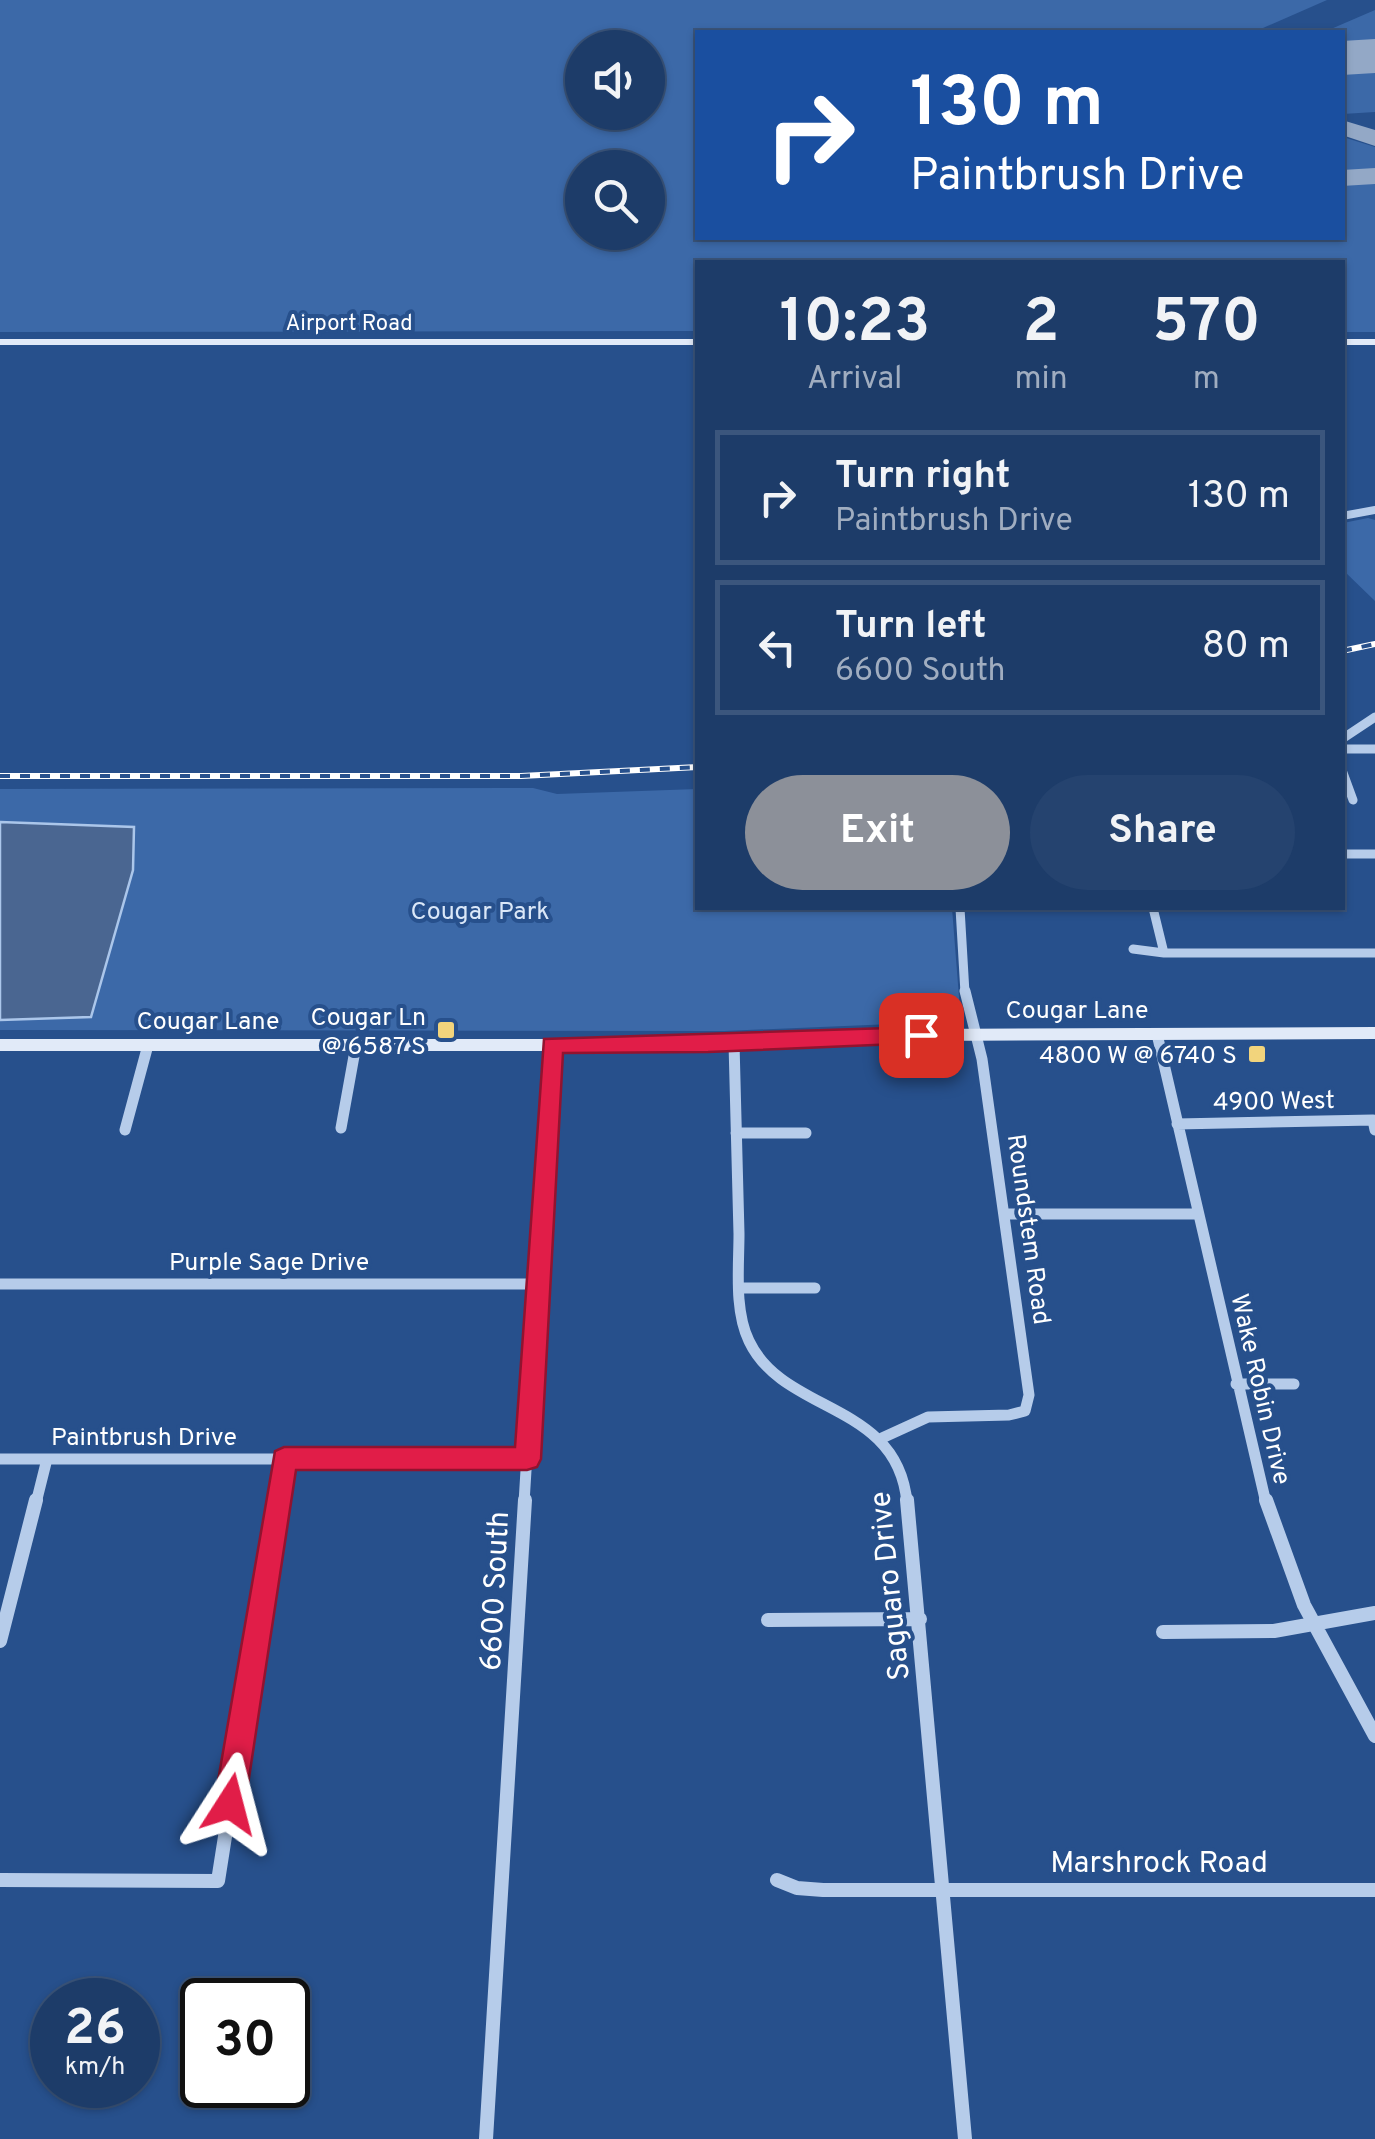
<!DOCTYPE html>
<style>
:root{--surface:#1d3c69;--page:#25436f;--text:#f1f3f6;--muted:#a0adc0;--line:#3b567d;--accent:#8c9099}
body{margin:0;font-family:Overpass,sans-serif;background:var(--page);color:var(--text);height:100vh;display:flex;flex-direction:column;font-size:38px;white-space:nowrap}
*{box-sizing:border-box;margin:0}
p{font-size:32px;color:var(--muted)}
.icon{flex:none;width:55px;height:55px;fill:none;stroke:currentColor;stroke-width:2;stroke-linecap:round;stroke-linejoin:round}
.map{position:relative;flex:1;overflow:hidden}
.side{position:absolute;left:695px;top:260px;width:650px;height:650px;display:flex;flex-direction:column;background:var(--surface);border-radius:0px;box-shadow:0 2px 8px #0004,0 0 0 2px var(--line)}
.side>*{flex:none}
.hud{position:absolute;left:695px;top:30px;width:650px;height:210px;border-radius:0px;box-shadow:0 2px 8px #0004,0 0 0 2px var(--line);background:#1a4fa0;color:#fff;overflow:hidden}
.fabs{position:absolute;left:565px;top:30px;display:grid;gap:20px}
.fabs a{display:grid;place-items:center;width:100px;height:100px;border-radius:50%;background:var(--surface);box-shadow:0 2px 8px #0004,0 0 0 2px var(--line);font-size:50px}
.speed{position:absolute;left:30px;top:1978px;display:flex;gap:20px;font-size:50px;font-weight:700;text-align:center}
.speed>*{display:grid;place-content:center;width:130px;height:130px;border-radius:50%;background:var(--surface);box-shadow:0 2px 8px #0004,0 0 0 2px var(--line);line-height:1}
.speed small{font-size:25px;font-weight:400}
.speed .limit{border:5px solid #111;border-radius:15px;background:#fff;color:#111}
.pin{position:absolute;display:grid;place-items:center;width:85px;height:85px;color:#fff;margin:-42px;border-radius:20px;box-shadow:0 5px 15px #0006}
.me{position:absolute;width:110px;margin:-55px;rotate:9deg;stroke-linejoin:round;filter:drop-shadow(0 0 8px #0008)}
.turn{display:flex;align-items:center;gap:35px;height:210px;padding:0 50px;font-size:45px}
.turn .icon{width:130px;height:130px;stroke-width:2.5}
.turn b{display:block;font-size:70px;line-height:85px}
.eta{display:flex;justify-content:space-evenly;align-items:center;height:170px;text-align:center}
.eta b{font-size:60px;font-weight:700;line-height:70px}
.primary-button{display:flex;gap:20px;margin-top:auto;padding:20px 50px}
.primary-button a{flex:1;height:115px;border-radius:60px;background:var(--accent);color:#fff;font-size:40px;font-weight:700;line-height:115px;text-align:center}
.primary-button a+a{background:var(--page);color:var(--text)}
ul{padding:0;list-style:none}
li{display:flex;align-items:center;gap:30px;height:135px;margin:0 20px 15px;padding:0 30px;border:5px solid var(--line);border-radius:0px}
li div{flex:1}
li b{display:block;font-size:38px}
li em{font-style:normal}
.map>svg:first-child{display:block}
</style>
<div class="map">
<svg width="1375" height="2139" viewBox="0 0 1375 2139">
<rect width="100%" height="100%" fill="#27508c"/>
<path fill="#3c69a8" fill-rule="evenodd" d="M 0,0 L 1327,0 L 1254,32 L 698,32 L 698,238 L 1342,238 L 1343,182 L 1375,180 L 1375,332 L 1343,332 L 1342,262 L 698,262 L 697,331 L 0,332 ZM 582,48 L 648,48 L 648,112 L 582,112 ZM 582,168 L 648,168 L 648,232 L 582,232 Z
M 1375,10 L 1375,45 L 1343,46 L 1342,32 L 1324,32 Z
M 1375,67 L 1375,112 L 1343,114 L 1343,69 Z
M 1343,137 L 1375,147 L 1375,171 L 1343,173 Z
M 1368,518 L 1375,520 L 1375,601 L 1343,570 L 1343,523 Z
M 533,788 L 557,794 L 697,789 L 698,908 L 952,908 L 960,1010 L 954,1018 L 939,1022 L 724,1031 L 0,1030 L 0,789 Z"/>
<path fill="#4a6691" stroke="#abc6ea" stroke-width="2.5" d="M 0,822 L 134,827 L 133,870 L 91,1017 L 0,1020 Z"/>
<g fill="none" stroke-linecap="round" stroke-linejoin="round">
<path fill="#93a8c6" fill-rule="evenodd" d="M 1342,120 L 1375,130 L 1375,146 L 1342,135 Z
M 1375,168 L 1375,184 L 1342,186 L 1342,170 Z"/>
<path fill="#93a8c6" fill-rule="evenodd" d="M 1375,39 L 1375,73 L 1342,75 L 1342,41 Z"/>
<path stroke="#b6ccea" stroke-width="8" d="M 1342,516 L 1375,510"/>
<path stroke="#b6ccea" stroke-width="9" d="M 1342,739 L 1375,717
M 1342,749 L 1375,749
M 1342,770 L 1353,800
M 1342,854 L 1375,854
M 960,908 L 965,993
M 1153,908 L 1164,953
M 1133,949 L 1164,953 L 1375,953"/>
<path stroke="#b6ccea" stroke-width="11" d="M 1157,1034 L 1266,1503
M 734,1043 C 736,1107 737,1171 739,1234 C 739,1267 734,1310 749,1341 C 784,1415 898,1401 907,1503
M 1177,1124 L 1373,1120 L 1375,1130
M 341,1128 L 356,1045
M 125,1130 L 148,1045
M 736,1133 L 806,1133
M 1004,1214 L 1198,1214
M 0,1284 L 538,1284
M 740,1288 L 815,1288
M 1236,1384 L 1294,1384
M 882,1438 L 928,1417 L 1009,1415 L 1025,1411 L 1029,1395 L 982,1059 L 965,991
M 0,1459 L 527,1459
M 36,1503 L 47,1459
M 277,1503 L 284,1459
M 524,1503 L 552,1045"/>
<path stroke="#b6ccea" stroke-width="14" d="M 907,1500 L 965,2139
M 1266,1500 L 1304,1605 L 1375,1736
M 768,1620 L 920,1619
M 1163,1632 L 1274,1631 L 1375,1613
M 0,1641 L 36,1500
M 0,1880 L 218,1881 L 278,1500
M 777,1880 L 797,1888 L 823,1890 L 1375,1890
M 486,2139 L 525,1500"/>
<path fill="#e1eaf8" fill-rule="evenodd" d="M 0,339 L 698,339 L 698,345 L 0,345 Z
M 1342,339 L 1375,339 L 1375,345 L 1342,345 Z
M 1375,1027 L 1375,1039 L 921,1041 L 684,1051 L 0,1051 L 0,1039 L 684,1039 L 921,1029 Z"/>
<defs>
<path id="rail" d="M 1342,651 L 1375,644
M 0,776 L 521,776 L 698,767"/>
</defs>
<use href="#rail" stroke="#fff" stroke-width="6"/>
<use href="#rail" stroke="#27508c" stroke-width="4" stroke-dasharray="10" stroke-linecap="butt"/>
</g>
<path fill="#e11d48" stroke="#92132f" stroke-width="2.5" d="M 921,1027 L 932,1035 L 921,1043 L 708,1052 L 563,1053 L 541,1459 L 537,1467 L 527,1470 L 296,1470 L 245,1804 L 241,1815 L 230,1819 L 219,1815 L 214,1804 L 275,1451 L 284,1447 L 515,1447 L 544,1039 Z"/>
<g fill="#f2d47c" stroke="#27508c" stroke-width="4">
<rect x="436" y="1020" width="20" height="20" rx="5"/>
<rect x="1247" y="1044" width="20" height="20" rx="5"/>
</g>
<g text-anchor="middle" stroke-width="8" stroke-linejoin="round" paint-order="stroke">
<g font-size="22" fill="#fff" stroke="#27508c">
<text x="349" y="330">Airport Road</text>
</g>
<g font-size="25" fill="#dae7f8" stroke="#27508c">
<text x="480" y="919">Cougar Park</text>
</g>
<g font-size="25" fill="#fff" stroke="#27508c">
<text x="1077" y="1018">Cougar Lane</text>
<text x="208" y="1029">Cougar Lane</text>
<text transform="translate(1274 1100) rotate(-1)" y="9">4900 West</text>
<text transform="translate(1030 1229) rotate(82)" y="9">Roundstem Road</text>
<text x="269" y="1270">Purple Sage Drive</text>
<text transform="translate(1262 1389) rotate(77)" y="9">Wake Robin Drive</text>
<text x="144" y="1445">Paintbrush Drive</text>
</g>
<g font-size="25" fill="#fff" stroke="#27508c" text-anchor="end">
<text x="426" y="1025">Cougar Ln<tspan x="426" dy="29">@ 6587 S</tspan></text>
<text x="1237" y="1063">4800 W @ 6740 S</text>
</g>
<g font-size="30" fill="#fff" stroke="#27508c">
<text transform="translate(889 1586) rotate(-96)" y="10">Saguaro Drive</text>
<text transform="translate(494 1591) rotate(-87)" y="10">6600 South</text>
<text x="1159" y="1872">Marshrock Road</text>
</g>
</g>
</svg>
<div class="fabs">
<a><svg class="icon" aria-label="sound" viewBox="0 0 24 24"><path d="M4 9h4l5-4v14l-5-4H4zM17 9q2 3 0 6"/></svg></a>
<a><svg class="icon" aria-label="search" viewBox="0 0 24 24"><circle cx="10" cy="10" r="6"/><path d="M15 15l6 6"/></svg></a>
</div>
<div class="speed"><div>26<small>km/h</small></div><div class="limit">30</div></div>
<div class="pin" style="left:921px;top:1035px;background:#d93025"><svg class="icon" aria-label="arrive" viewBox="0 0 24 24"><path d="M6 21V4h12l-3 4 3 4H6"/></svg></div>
<svg class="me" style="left:230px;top:1804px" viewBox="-20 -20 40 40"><path d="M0-17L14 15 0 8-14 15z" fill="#e11d48" stroke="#fff" stroke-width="4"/></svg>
<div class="hud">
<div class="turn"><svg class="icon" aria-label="right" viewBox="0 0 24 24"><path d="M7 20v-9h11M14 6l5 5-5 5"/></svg><div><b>130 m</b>Paintbrush Drive</div></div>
</div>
<section class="side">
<div class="eta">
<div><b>10:23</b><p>Arrival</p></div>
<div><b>2</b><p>min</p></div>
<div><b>570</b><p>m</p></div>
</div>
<ul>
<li><svg class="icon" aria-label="right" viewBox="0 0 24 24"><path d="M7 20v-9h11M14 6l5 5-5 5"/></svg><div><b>Turn right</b><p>Paintbrush Drive</p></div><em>130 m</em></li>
<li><svg class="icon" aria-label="left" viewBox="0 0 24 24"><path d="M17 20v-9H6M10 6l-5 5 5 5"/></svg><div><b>Turn left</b><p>6600 South</p></div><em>80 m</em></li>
</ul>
<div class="primary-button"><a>Exit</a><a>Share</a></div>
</section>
</div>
